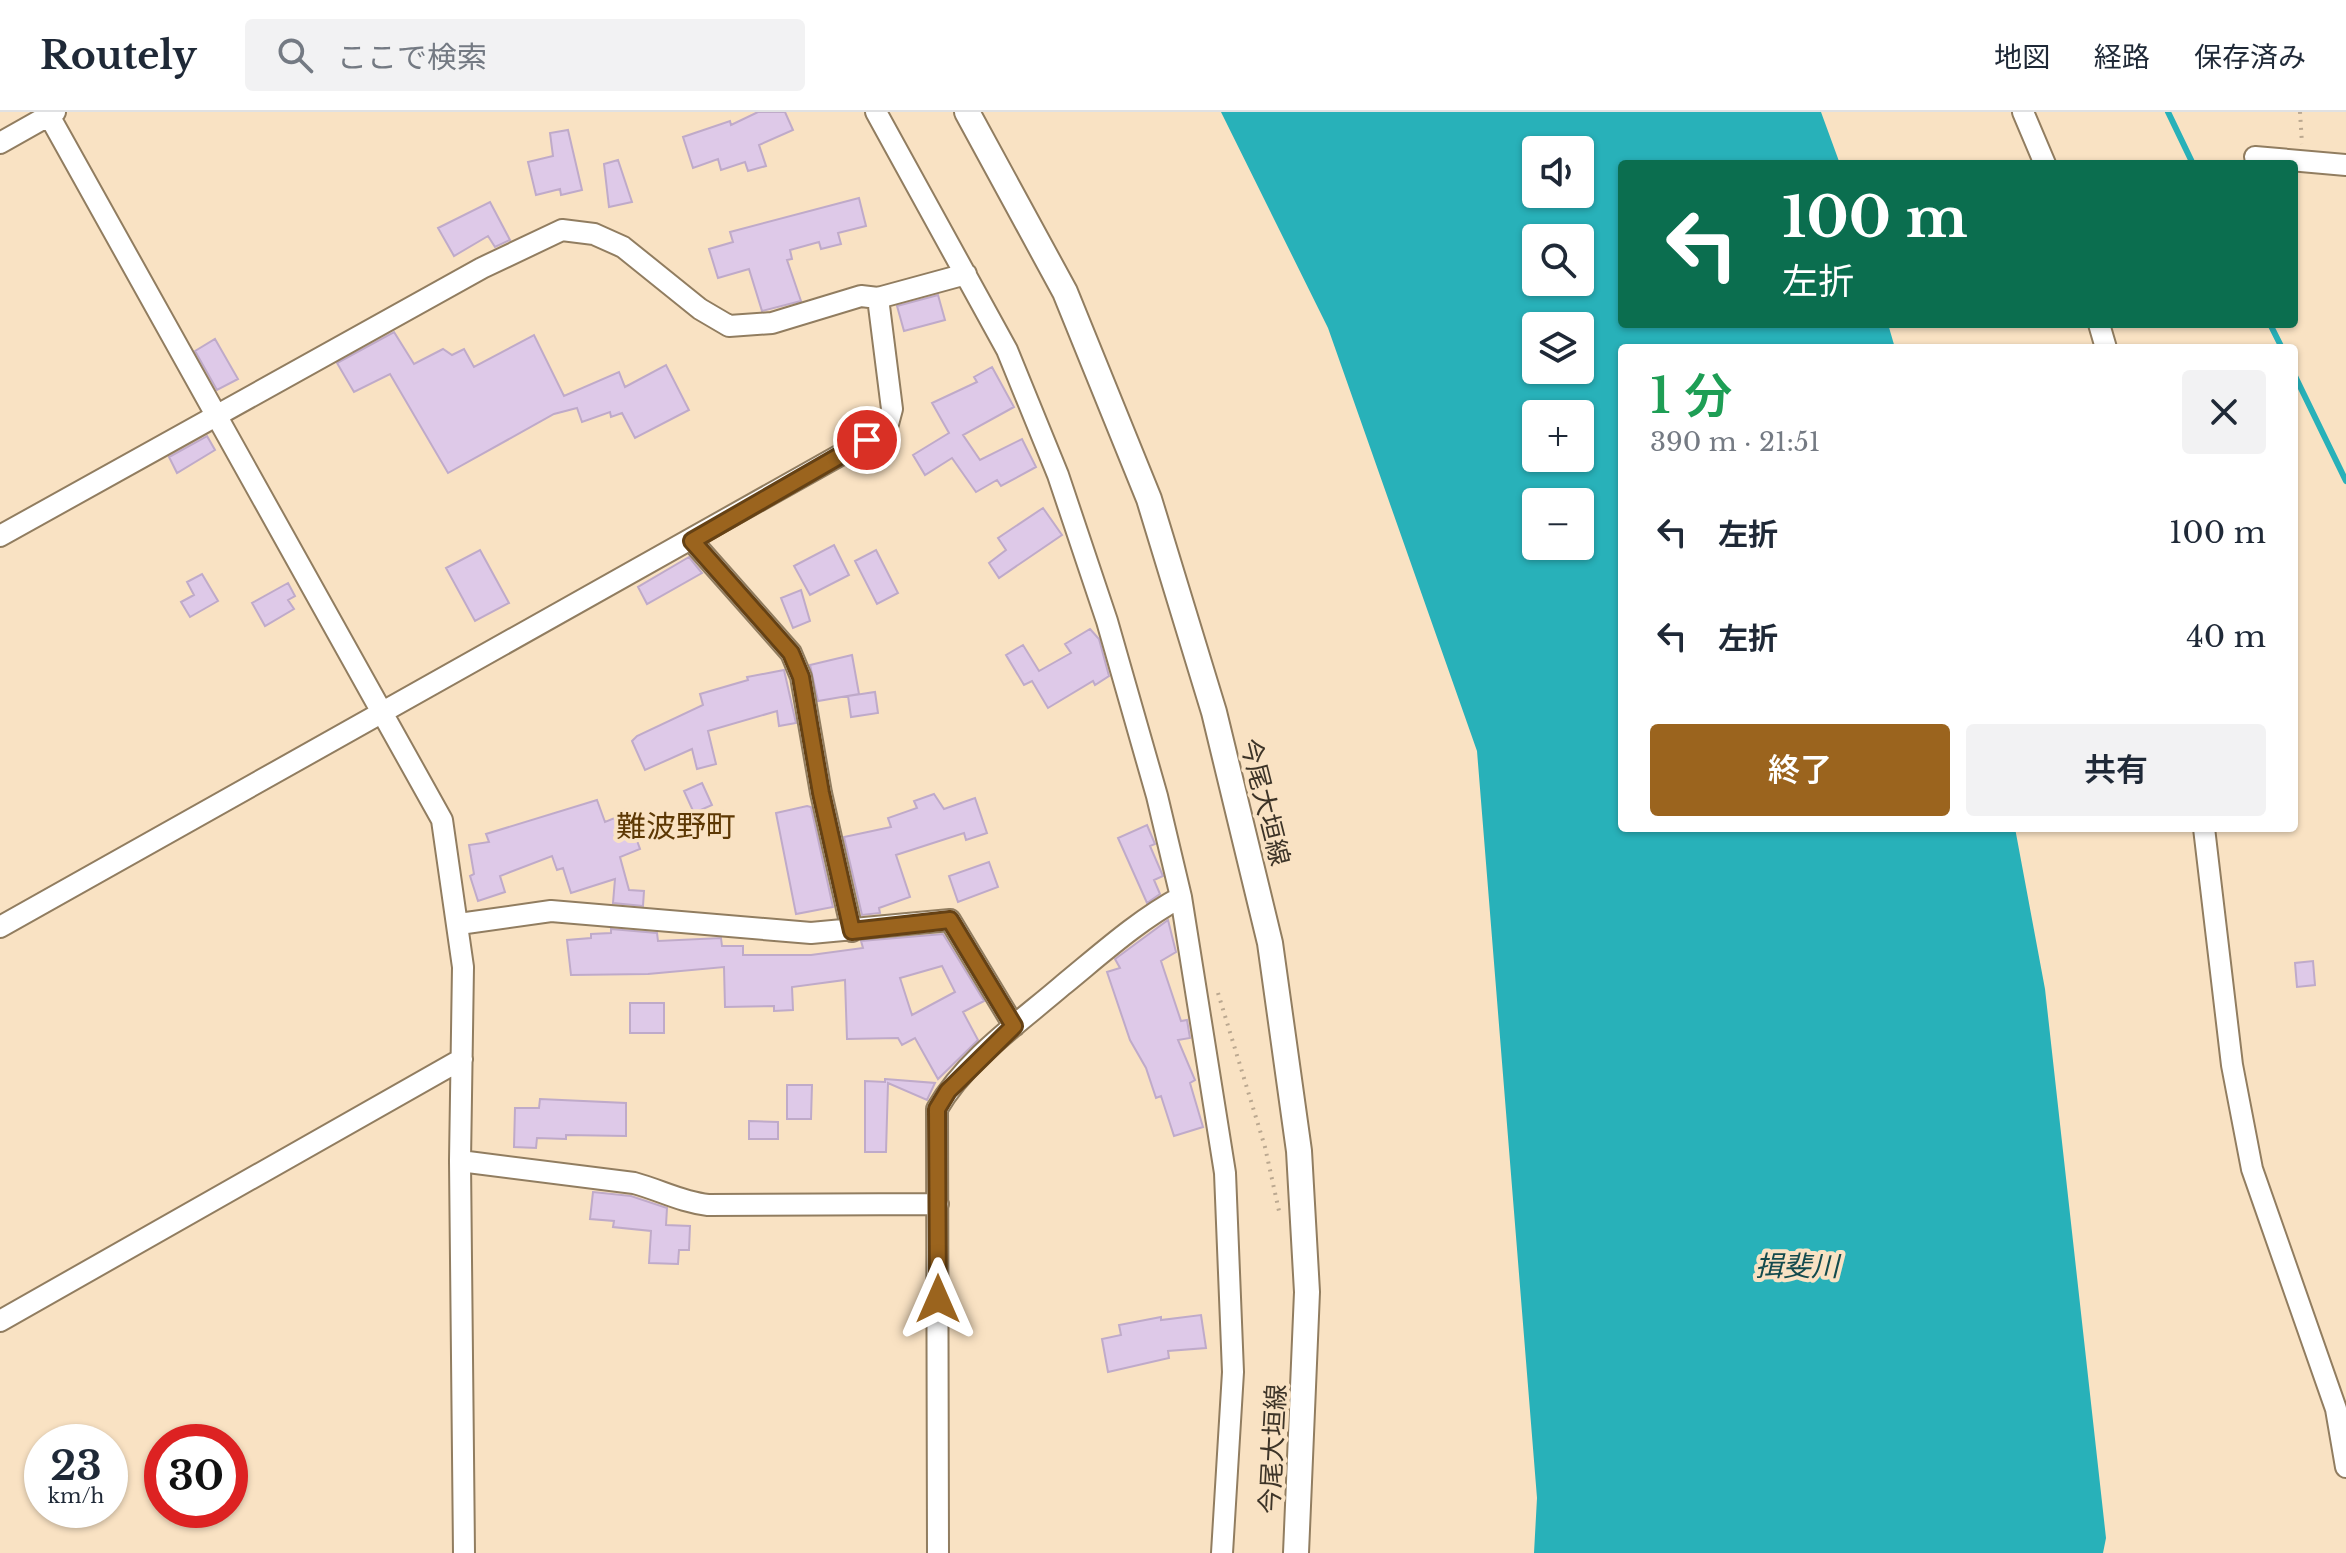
<!DOCTYPE html>
<html lang="ja">
<meta charset="utf-8">
<style>
:root{--surface:#fff;--page:#f2f2f3;--text:#1f2937;--muted:#747a83;--line:#e0e1e3;--accent:#9b641e}
body{margin:0;font-family:"Libre Baskerville","Noto Sans JP",serif;background:var(--page);color:var(--text);height:100vh;display:flex;flex-direction:column;font-size:30px;white-space:nowrap}
*{box-sizing:border-box;margin:0}
p{font-size:26px;color:var(--muted)}
.icon{flex:none;width:44px;height:44px;fill:none;stroke:currentColor;stroke-width:2;stroke-linecap:round;stroke-linejoin:round}
.map{position:relative;flex:1;overflow:hidden}
.sheet{position:absolute;left:1618px;top:232px;width:680px;height:488px;display:flex;flex-direction:column;background:var(--surface);border-radius:8px;box-shadow:0 2px 6px #0004}
.sheet>*{flex:none}
.top-card{position:absolute;left:1618px;top:48px;width:680px;height:168px;border-radius:8px;box-shadow:0 2px 6px #0004;background:#0b6e4f;color:#fff;overflow:hidden}
.fabs{position:absolute;left:1522px;top:24px;display:grid;gap:16px}
.fabs a{display:grid;place-items:center;width:72px;height:72px;border-radius:8px;background:var(--surface);box-shadow:0 2px 6px #0004;font-size:40px}
.speed{position:absolute;left:24px;top:1312px;display:flex;gap:16px;font-size:40px;font-weight:700;text-align:center}
.speed>*{display:grid;place-content:center;width:104px;height:104px;border-radius:50%;background:var(--surface);box-shadow:0 2px 6px #0004;line-height:1}
.speed small{font-size:20px;font-weight:400}
.speed .limit{border:12px solid #d22;background:#fff;color:#111}
.pin{position:absolute;display:grid;place-items:center;width:68px;height:68px;color:#fff;margin:-34px;border:4px solid #fff;border-radius:50%;box-shadow:0 2px 8px #0007}
.me{position:absolute;width:88px;margin:-44px;rotate:0deg;stroke-linejoin:round;filter:drop-shadow(0 0 6px #0008)}
.turn{display:flex;align-items:center;gap:28px;height:168px;padding:0 32px;font-size:36px}
.turn .icon{width:104px;height:104px;stroke-width:2.5}
.turn b{display:block;font-size:56px;line-height:68px}
.round{display:grid;place-items:center;flex:none;width:84px;height:84px;border-radius:8px;background:var(--page)}
.head{display:flex;align-items:center;justify-content:space-between;height:136px;padding:0 32px}
h1{font-size:48px;font-weight:600;line-height:60px;color:#1e9e55}
.cta{display:flex;gap:16px;margin-top:auto;padding:16px 32px}
.cta a{flex:1;height:92px;border-radius:8px;background:var(--accent);color:#fff;font-size:32px;font-weight:600;line-height:92px;text-align:center}
.cta a+a{background:var(--page);color:var(--text)}
ul{padding:0;list-style:none}
li{display:flex;align-items:center;gap:24px;height:104px;padding:0 32px}
li div{flex:1}
li b{display:block;font-size:30px}
li em{font-style:normal}
header{display:flex;align-items:center;gap:48px;box-sizing:border-box;height:112px;padding:0 40px;background:var(--surface);border-bottom:2px solid var(--line)}
header strong{font-size:38px}
nav{display:flex;gap:44px;margin-inline-start:auto;font-size:28px}
.search{width:560px;height:72px;background:var(--page);display:flex;align-items:center;gap:20px;box-sizing:border-box;padding:0 28px;border-radius:8px;color:var(--muted);font-size:30px}
.map>svg:first-child{display:block}
</style>
<header>
<strong>Routely</strong>
<div class="search"><svg class="icon" aria-label="search" viewBox="0 0 24 24"><circle cx="10" cy="10" r="6"/><path d="M15 15l6 6"/></svg>ここで検索</div>
<nav><a>地図</a><a>経路</a><a>保存済み</a></nav>
</header>
<div class="map">
<svg width="2346" height="1441" viewBox="0 0 2346 1441">
<rect width="100%" height="100%" fill="#f9e2c3"/>
<path fill="#28b1b9" fill-rule="evenodd" d="M 1221,0 L 1821,0 L 1840,52 L 1622,52 L 1622,212 L 1888,212 L 1895,236 L 1622,236 L 1622,716 L 2015,716 L 2045,877 L 2106,1426 L 2103,1441 L 1534,1441 L 1537,1386 L 1477,639 L 1328,216 ZM 1536,38 L 1580,38 L 1580,82 L 1536,82 ZM 1536,126 L 1580,126 L 1580,170 L 1536,170 ZM 1536,214 L 1580,214 L 1580,258 L 1536,258 ZM 1536,302 L 1580,302 L 1580,346 L 1536,346 ZM 1536,390 L 1580,390 L 1580,434 L 1536,434 Z"/>
<g fill="none" stroke-linecap="round" stroke-linejoin="round">
<path stroke="#28b1b9" stroke-width="6" d="M 2168,0 L 2193,52
M 2270,212 L 2282,236
M 2294,262 L 2346,369"/>
</g>
<path fill="#dec9e8" stroke="#bfaac9" stroke-width="2" fill-rule="evenodd" d="M 758,0 L 785,0 L 793,18 L 759,33 L 766,54 L 748,59 L 745,50 L 721,58 L 718,47 L 693,56 L 683,25 L 730,9 L 731,13 Z
M 568,18 L 582,78 L 561,83 L 560,77 L 536,83 L 528,50 L 553,44 L 550,21 Z
M 618,48 L 632,90 L 609,95 L 604,52 Z
M 859,86 L 866,114 L 838,121 L 841,132 L 821,137 L 819,130 L 790,138 L 792,147 L 787,148 L 801,189 L 762,199 L 749,157 L 718,166 L 709,137 L 733,130 L 730,120 Z
M 490,90 L 510,128 L 495,135 L 488,124 L 454,144 L 438,116 Z
M 938,183 L 945,208 L 904,219 L 897,194 Z
M 394,220 L 414,252 L 443,237 L 452,243 L 464,237 L 474,255 L 534,223 L 564,284 L 619,260 L 625,275 L 666,253 L 689,298 L 635,326 L 622,301 L 611,305 L 610,300 L 582,310 L 577,296 L 554,302 L 448,361 L 390,262 L 354,280 L 337,251 Z
M 215,227 L 238,267 L 217,278 L 195,239 Z
M 992,255 L 1014,295 L 963,323 L 980,348 L 1022,327 L 1036,355 L 1001,374 L 997,368 L 976,380 L 952,346 L 925,363 L 913,343 L 949,321 L 932,291 L 977,270 L 974,265 Z
M 207,324 L 215,338 L 177,361 L 169,345 Z
M 1043,396 L 1062,423 L 999,466 L 989,451 L 1006,438 L 998,426 Z
M 834,433 L 849,463 L 810,483 L 794,454 Z
M 480,438 L 509,491 L 475,509 L 446,456 Z
M 876,438 L 898,481 L 877,492 L 855,449 Z
M 689,445 L 702,461 L 647,492 L 638,475 Z
M 202,462 L 218,489 L 190,505 L 181,490 L 194,483 L 187,470 Z
M 288,471 L 295,484 L 288,488 L 294,497 L 265,514 L 252,491 Z
M 801,478 L 810,509 L 793,516 L 781,486 Z
M 1090,517 L 1099,527 L 1109,564 L 1095,573 L 1093,569 L 1048,596 L 1032,569 L 1024,573 L 1006,543 L 1023,533 L 1039,559 L 1071,541 L 1065,532 Z
M 852,543 L 859,582 L 818,589 L 810,553 Z
M 784,558 L 796,611 L 779,614 L 777,599 L 708,619 L 716,652 L 697,657 L 692,637 L 645,658 L 632,629 L 637,624 L 703,593 L 700,582 L 748,568 L 747,565 Z
M 875,580 L 878,601 L 851,605 L 848,584 Z
M 702,671 L 712,693 L 694,701 L 684,679 Z
M 934,682 L 944,697 L 975,686 L 987,721 L 966,728 L 964,721 L 896,743 L 910,785 L 879,796 L 880,801 L 862,803 L 844,725 L 891,715 L 888,706 L 917,696 L 914,689 Z
M 597,688 L 605,710 L 627,701 L 640,737 L 620,745 L 629,778 L 644,779 L 643,794 L 613,791 L 615,767 L 571,781 L 563,756 L 557,758 L 552,744 L 500,764 L 505,780 L 478,789 L 470,764 L 474,762 L 469,733 L 489,730 L 486,722 Z
M 807,694 L 811,695 L 833,795 L 796,802 L 776,701 Z
M 1147,713 L 1155,732 L 1150,734 L 1163,764 L 1154,768 L 1160,782 L 1147,791 L 1118,726 Z
M 989,750 L 998,775 L 958,790 L 949,764 Z
M 1168,808 L 1176,840 L 1161,849 L 1181,909 L 1187,908 L 1190,926 L 1178,928 L 1195,968 L 1190,971 L 1203,1015 L 1174,1024 L 1161,984 L 1156,986 L 1146,956 L 1130,928 L 1107,860 L 1120,856 L 1115,847 Z
M 611,817 L 657,821 L 658,829 L 721,826 L 722,834 L 743,834 L 743,843 L 811,843 L 863,836 L 861,829 L 943,822 L 984,889 L 963,900 L 978,928 L 938,967 L 915,926 L 902,933 L 898,926 L 847,927 L 845,868 L 792,875 L 793,898 L 774,899 L 774,894 L 725,895 L 724,855 L 648,862 L 571,863 L 567,828 L 591,826 L 591,822 L 611,821 ZM 942,854 L 955,880 L 912,903 L 900,866 Z
M 2313,849 L 2315,873 L 2297,875 L 2295,851 Z
M 630,891 L 664,891 L 664,921 L 630,921 Z
M 885,967 L 935,971 L 927,988 L 888,971 L 886,1040 L 865,1040 L 865,969 L 885,970 Z
M 787,973 L 812,973 L 811,1007 L 787,1007 Z
M 540,987 L 626,991 L 626,1024 L 566,1023 L 566,1027 L 537,1026 L 536,1036 L 514,1035 L 515,996 L 539,996 Z
M 749,1009 L 778,1010 L 778,1027 L 749,1027 Z
M 593,1080 L 631,1084 L 667,1096 L 666,1113 L 690,1114 L 689,1138 L 679,1138 L 678,1152 L 649,1151 L 651,1119 L 613,1115 L 614,1109 L 590,1107 Z
M 1201,1203 L 1206,1236 L 1168,1239 L 1169,1246 L 1108,1260 L 1102,1227 L 1121,1223 L 1119,1213 L 1161,1205 L 1161,1208 Z"/>
<g fill="none" stroke-linecap="round" stroke-linejoin="round">
<defs>
<path id="minor" d="M 47,0 L 442,708 L 463,855 L 460,1049 L 464,1441
M 876,0 L 1007,238 L 1058,363 L 1107,509 L 1157,684 L 1181,785 L 1225,1061 L 1233,1260 L 1222,1441
M 2023,0 L 2045,52
M 0,31 L 55,0
M 2255,45 L 2346,53
M 2099,212 L 2106,236
M 0,424 L 482,156 L 562,118 L 594,122 L 623,135 L 700,197 L 729,214 L 772,211 L 861,184 L 878,186 L 966,162
M 692,429 L 791,541 L 801,565 L 821,681 L 852,819
M 2204,716 L 2232,953 L 2252,1057 L 2336,1297 L 2346,1355
M 459,812 L 551,799 L 811,821 L 950,808 L 1014,914
M 0,815 L 867,328 L 888,312 L 892,297 L 878,186
M 460,1049 L 634,1071 C 660,1078 681,1090 708,1093 L 938,1092
M 0,1209 L 462,947
M 938,1441 L 937,997 C 966,947 1020,910 1063,873 C 1101,842 1137,809 1181,785"/>
<path id="major" d="M 967,0 L 1065,180 L 1149,387 L 1214,600 L 1270,831 L 1299,1039 L 1307,1180 L 1296,1441"/>
</defs>
<use href="#minor" stroke="#917d60" stroke-width="24"/>
<use href="#major" stroke="#917d60" stroke-width="28"/>
<path stroke="#bba890" stroke-width="4" stroke-dasharray="2 6" stroke-linecap="butt" d="M 2300,0 L 2302,32
M 1218,881 L 1265,1035 L 1279,1099"/>
<use href="#minor" stroke="#fff" stroke-width="20"/>
<use href="#major" stroke="#fff" stroke-width="24"/>
</g>
<g fill="none" stroke-linecap="round" stroke-linejoin="round">
<defs>
<path id="route" d="M 867,328 L 692,429 L 791,541 L 801,565 L 821,681 L 852,819 L 950,808 L 1014,914 L 948,979 L 937,997 L 938,1187"/>
</defs>
<use href="#route" stroke="#654114" stroke-width="20"/>
<use href="#route" stroke="#9b641e" stroke-width="14"/>
</g>
<g text-anchor="middle" stroke-width="8" stroke-linejoin="round" paint-order="stroke">
<g font-size="26" fill="#3d3428" stroke="#f9e2c3">
<text transform="translate(1265 690) rotate(76)" y="9">今尾大垣線</text>
<text transform="translate(1273 1337) rotate(-87)" y="9">今尾大垣線</text>
</g>
<g font-size="28" font-style="italic" fill="#124a4d" stroke="#f9e2c3">
<text x="1797" y="1164">揖斐川</text>
</g>
<g font-size="30" fill="#5d3804" stroke="#f9e2c3">
<text x="676" y="725">難波野町</text>
</g>
</g>
</svg>
<div class="fabs">
<a><svg class="icon" aria-label="sound" viewBox="0 0 24 24"><path d="M4 9h4l5-4v14l-5-4H4zM17 9q2 3 0 6"/></svg></a>
<a><svg class="icon" aria-label="search" viewBox="0 0 24 24"><circle cx="10" cy="10" r="6"/><path d="M15 15l6 6"/></svg></a>
<a><svg class="icon" aria-label="layers" viewBox="0 0 24 24"><path d="M12 4l9 5-9 5-9-5zM3 14l9 5 9-5"/></svg></a>
<a>+</a>
<a>−</a>
</div>
<div class="speed"><div>23<small>km/h</small></div><div class="limit">30</div></div>
<div class="pin" style="left:867px;top:328px;background:#d93025"><svg class="icon" aria-label="arrive" viewBox="0 0 24 24"><path d="M6 21V4h12l-3 4 3 4H6"/></svg></div>
<svg class="me" style="left:938px;top:1187px" viewBox="-20 -20 40 40"><path d="M0-17L14 15 0 8-14 15z" fill="#9b641e" stroke="#fff" stroke-width="4"/></svg>
<div class="top-card">
<div class="turn"><svg class="icon" aria-label="left" viewBox="0 0 24 24"><path d="M17 20v-9H6M10 6l-5 5 5 5"/></svg><div><b>100 m</b>左折</div></div>
</div>
<section class="sheet">
<div class="head"><div><h1>1 分</h1><p>390 m · 21:51</p></div><a class="round"><svg class="icon" aria-label="close" viewBox="0 0 24 24"><path d="M6 6l12 12M18 6L6 18"/></svg></a></div>
<ul>
<li><svg class="icon" aria-label="left" viewBox="0 0 24 24"><path d="M17 20v-9H6M10 6l-5 5 5 5"/></svg><div><b>左折</b></div><em>100 m</em></li>
<li><svg class="icon" aria-label="left" viewBox="0 0 24 24"><path d="M17 20v-9H6M10 6l-5 5 5 5"/></svg><div><b>左折</b></div><em>40 m</em></li>
</ul>
<div class="cta"><a>終了</a><a>共有</a></div>
</section>
</div>
